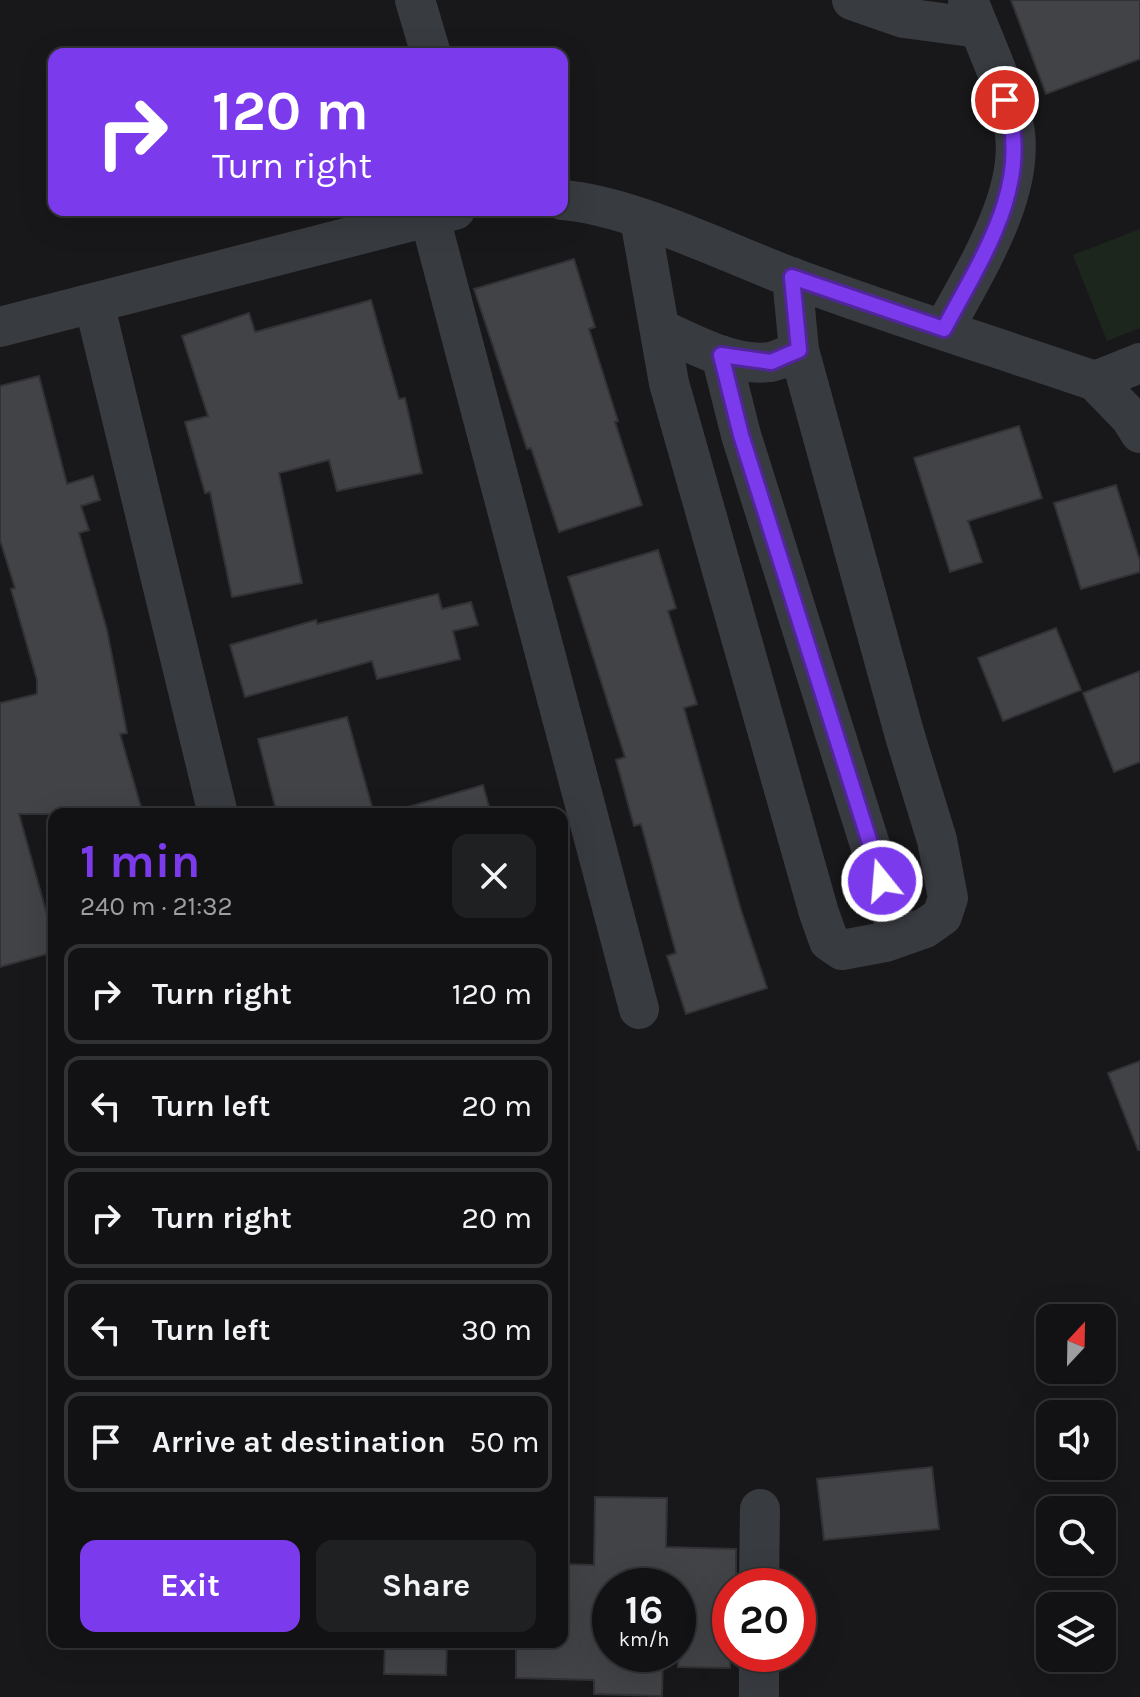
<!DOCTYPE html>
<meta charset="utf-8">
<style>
:root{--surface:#121214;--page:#1f2022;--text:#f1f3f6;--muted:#9c9ea0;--line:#313234;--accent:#7c3aed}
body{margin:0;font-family:Karla,sans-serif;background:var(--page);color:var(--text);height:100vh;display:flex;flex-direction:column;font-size:30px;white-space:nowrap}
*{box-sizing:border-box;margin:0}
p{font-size:26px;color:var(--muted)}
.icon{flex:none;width:44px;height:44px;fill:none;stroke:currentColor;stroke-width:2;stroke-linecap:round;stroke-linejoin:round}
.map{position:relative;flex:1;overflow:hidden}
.sheet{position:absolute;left:48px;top:808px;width:520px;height:840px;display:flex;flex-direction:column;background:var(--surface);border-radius:16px;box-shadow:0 8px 32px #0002,0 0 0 2px var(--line)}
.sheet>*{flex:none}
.hud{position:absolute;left:48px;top:48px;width:520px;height:168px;border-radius:16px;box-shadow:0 8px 32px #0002,0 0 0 2px var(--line);background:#7c3aed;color:#fff;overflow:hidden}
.needle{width:52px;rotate:22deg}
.tools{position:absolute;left:1036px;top:1304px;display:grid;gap:16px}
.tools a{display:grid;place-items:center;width:80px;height:80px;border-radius:16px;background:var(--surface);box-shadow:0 8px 32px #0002,0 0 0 2px var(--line);font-size:40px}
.speed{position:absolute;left:592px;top:1568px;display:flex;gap:16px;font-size:40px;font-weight:700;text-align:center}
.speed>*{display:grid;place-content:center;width:104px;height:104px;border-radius:50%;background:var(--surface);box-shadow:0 8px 32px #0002,0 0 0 2px var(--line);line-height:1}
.speed small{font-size:20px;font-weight:400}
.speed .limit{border:12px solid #d22;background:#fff;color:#111}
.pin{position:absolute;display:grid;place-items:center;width:68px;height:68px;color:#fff;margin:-34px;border:4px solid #fff;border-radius:50%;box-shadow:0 2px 8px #0007}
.me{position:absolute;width:88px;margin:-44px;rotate:343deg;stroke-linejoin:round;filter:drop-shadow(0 0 6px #0008)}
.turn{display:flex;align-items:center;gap:28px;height:168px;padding:0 32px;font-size:36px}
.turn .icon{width:104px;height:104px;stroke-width:2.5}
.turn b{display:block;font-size:56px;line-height:68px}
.round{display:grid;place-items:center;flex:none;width:84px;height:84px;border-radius:16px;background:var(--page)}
.summary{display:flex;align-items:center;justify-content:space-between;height:136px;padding:0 32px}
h1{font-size:48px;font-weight:700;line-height:60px;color:var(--accent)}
.action{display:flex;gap:16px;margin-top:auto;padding:16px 32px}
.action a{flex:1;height:92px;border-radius:16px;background:var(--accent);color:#fff;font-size:32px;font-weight:700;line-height:92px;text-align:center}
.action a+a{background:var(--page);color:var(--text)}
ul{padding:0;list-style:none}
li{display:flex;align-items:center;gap:24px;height:100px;margin:0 16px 12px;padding:0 16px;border:4px solid var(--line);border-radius:16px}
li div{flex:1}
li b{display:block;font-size:30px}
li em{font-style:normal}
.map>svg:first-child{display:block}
</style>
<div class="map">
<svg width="1140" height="1697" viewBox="0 0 1140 1697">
<rect width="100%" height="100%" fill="#18181a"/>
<path fill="#1d261d" d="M 1140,229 L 1140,328 L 1107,341 L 1073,255 Z"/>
<path fill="#424347" stroke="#323236" stroke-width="2" d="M 1011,0 L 1140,0 L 1140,59 L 1046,94 Z
M 574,259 L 595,327 L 589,329 L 618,421 L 615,422 L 642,505 L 559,532 L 531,448 L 527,449 L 474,289 Z
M 371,300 L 399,399 L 405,398 L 422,473 L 337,491 L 329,460 L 279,473 L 302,583 L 232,597 L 210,492 L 205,493 L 185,422 L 208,416 L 182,336 L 249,313 L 255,332 Z
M 39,376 L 67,484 L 93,476 L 100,500 L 81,506 L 89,530 L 79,533 L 107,630 L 127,733 L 120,734 L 143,814 L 19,814 L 54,940 L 54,952 L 0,967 L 0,703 L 37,694 L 37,680 L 11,589 L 15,588 L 0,540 L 0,386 Z
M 1019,426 L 1042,498 L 968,521 L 982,562 L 950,572 L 914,458 Z
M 1116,485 L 1140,561 L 1140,572 L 1081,589 L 1054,503 Z
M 658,550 L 676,608 L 668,611 L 697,704 L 684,708 L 741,910 L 767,988 L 686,1014 L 667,956 L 676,953 L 641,824 L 634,826 L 616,760 L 625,757 L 568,577 Z
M 438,594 L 442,609 L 471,602 L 478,625 L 453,631 L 460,659 L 377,679 L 372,661 L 245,697 L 230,645 L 316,620 L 317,624 Z
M 1056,628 L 1081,690 L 1003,721 L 978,658 Z
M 1140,671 L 1140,762 L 1114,772 L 1083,693 Z
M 347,717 L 374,814 L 277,814 L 258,739 Z
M 483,785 L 491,814 L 409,814 L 408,807 Z
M 1140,1061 L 1140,1150 L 1138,1150 L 1108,1073 Z
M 932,1467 L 939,1529 L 824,1540 L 817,1479 Z
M 595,1497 L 667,1498 L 666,1547 L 736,1549 L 736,1586 L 730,1586 L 730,1668 L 678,1667 L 678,1586 L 610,1586 L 610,1654 L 663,1654 L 662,1696 L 594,1694 L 594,1680 L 516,1678 L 516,1642 L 562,1642 L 562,1564 L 594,1565 Z
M 385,1642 L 447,1642 L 446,1675 L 384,1674 Z"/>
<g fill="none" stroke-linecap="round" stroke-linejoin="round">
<path stroke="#383b40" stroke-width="40" d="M 415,0 L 431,54
M 852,0 L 904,18 L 979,28
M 562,200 C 629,205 723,251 788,276 C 889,314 993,346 1095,381 L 1130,417 L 1140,433
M 430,218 L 639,1009
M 640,219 L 669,383 L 819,913 L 829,941 L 842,950 L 885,942 L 925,928 L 942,916 L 948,898 L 937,840 L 905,736 L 799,350 L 792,277
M 94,303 L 218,814
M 0,327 L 455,210
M 660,329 C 692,343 733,367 770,362 C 779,361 790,354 799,350
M 944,329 C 974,272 1029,189 1013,122 C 1003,81 983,39 968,0
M 721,355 L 741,435 L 899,937
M 1095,381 L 1140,363
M 759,1586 L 760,1509
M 759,1697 L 759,1654"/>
</g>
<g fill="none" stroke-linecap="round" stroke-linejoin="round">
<defs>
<path id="route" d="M 882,881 L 741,435 L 721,355 L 771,362 L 799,350 L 792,277 L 944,329 C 981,259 1035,181 1005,100"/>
</defs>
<use href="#route" stroke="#51269a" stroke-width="20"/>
<use href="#route" stroke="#7c3aed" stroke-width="14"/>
</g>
</svg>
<div class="tools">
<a><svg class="needle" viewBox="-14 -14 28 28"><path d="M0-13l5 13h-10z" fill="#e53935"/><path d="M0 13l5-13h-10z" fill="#9c9ea0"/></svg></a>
<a><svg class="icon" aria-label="sound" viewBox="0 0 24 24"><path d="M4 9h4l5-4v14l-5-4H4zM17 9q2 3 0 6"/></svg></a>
<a><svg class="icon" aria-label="search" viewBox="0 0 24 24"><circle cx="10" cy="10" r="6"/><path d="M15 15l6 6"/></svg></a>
<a><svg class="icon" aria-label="layers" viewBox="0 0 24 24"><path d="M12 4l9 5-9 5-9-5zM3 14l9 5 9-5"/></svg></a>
</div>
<div class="speed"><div>16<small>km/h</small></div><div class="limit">20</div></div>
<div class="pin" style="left:1005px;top:100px;background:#d93025"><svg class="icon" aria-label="arrive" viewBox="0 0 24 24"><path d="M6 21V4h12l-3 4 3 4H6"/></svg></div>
<svg class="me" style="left:882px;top:881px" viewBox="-20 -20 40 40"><circle r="17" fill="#7c3aed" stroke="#fff" stroke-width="3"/><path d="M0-11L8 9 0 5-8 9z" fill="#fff"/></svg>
<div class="hud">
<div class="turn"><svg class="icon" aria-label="right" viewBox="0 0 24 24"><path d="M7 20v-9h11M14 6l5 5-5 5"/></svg><div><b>120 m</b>Turn right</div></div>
</div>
<section class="sheet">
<div class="summary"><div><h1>1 min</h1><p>240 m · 21:32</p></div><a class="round"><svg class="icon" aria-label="close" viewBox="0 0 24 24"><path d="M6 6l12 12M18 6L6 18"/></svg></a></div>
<ul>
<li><svg class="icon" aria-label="right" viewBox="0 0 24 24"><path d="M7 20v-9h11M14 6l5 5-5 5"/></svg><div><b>Turn right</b></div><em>120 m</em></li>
<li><svg class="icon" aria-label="left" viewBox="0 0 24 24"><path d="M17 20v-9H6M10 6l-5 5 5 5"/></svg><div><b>Turn left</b></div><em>20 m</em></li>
<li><svg class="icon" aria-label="right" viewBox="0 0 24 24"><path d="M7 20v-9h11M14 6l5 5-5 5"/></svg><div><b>Turn right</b></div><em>20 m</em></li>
<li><svg class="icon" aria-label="left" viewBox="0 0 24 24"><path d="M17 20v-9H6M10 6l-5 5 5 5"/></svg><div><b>Turn left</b></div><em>30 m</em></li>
<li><svg class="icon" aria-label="arrive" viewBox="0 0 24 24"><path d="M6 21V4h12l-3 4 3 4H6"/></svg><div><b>Arrive at destination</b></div><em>50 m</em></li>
</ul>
<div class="action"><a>Exit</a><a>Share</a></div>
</section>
</div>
